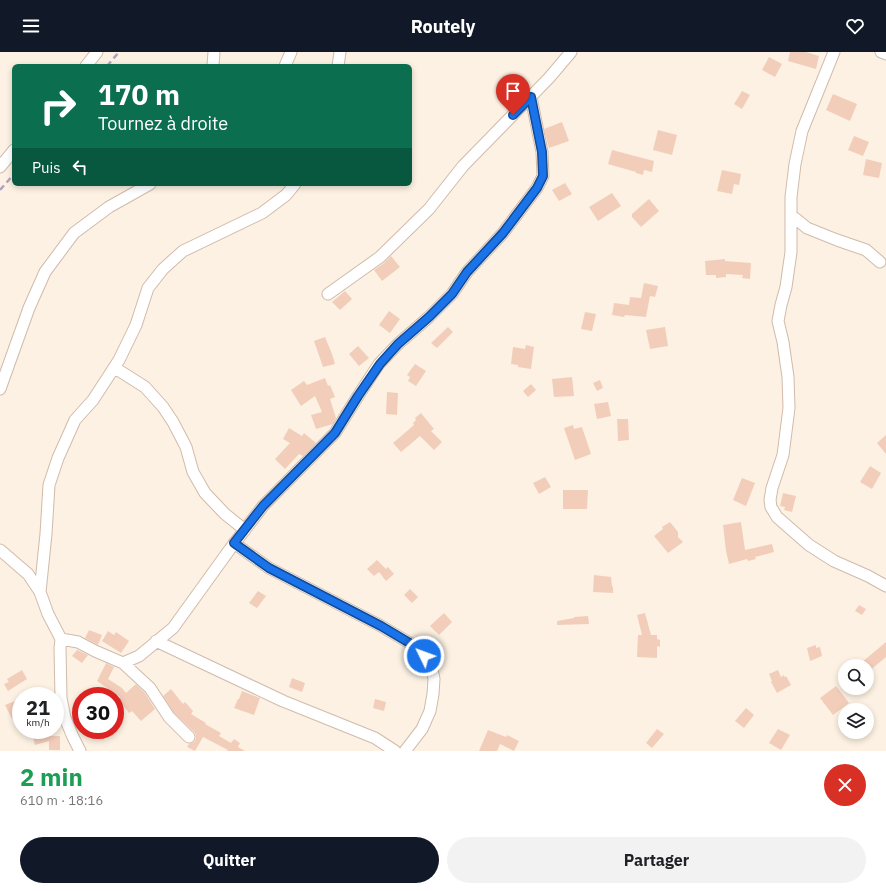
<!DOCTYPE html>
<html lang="fr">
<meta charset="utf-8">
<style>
:root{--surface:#fff;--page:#f2f2f2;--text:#202124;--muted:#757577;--accent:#111827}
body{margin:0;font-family:"IBM Plex Sans",sans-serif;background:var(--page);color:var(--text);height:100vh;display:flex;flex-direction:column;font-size:15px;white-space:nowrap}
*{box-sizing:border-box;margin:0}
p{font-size:13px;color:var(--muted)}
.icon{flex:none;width:22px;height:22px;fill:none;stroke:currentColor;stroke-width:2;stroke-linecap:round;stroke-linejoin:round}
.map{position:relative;height:699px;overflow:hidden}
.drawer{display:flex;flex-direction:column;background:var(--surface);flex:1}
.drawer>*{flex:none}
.hud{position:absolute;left:12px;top:12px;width:400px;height:122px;border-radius:6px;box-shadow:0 2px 6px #0003;background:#0b6e4f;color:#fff;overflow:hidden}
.controls{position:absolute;left:838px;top:607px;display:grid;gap:8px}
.controls a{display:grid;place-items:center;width:36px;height:36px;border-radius:50%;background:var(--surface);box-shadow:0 2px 6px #0003;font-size:20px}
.speed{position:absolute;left:12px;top:635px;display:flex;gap:8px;font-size:20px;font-weight:700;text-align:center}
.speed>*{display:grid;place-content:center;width:52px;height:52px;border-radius:50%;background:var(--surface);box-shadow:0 2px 6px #0003;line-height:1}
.speed small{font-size:10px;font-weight:400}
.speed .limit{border:6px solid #d22;background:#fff;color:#111}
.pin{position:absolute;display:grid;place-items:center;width:34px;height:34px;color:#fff;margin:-41px -17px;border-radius:50% 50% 50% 0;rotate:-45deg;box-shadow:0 0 4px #0007}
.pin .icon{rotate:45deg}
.me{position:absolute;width:44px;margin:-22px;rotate:312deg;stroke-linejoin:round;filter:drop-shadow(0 0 3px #0008)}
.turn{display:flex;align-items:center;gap:14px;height:84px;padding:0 20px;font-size:18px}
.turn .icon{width:52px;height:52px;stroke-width:2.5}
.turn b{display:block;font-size:28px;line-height:34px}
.then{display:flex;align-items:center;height:38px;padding:0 20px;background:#0003;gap:8px;font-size:15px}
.round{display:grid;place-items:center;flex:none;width:42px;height:42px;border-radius:21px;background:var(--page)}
.headline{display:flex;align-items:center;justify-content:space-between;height:68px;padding:0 20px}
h1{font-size:24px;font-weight:700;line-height:30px;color:#1e9e55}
.button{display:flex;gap:8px;margin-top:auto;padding:8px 20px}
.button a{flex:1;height:46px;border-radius:24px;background:var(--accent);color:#fff;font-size:16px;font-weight:700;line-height:46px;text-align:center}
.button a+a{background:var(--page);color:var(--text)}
header{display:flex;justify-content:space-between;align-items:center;height:52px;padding:0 20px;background:var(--accent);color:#fff;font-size:18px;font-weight:700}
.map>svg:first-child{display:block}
</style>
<header><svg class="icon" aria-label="menu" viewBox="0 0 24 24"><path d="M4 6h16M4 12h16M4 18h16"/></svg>Routely<svg class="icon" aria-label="heart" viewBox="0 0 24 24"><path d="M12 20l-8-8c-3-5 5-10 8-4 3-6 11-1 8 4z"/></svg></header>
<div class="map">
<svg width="886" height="699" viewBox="0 0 886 699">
<rect width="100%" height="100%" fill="#fcf1e2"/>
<path fill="#f2ceba" d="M 790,0 L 806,0 L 819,4 L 816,17 L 788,9 Z
M 769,5 L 782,12 L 775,25 L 762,18 Z
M 742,39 L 750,43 L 742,57 L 734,52 Z
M 833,42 L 857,52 L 850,69 L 826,58 Z
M 562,70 L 569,89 L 549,96 L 547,89 L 544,77 Z
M 658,78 L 677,83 L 672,103 L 653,98 Z
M 854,84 L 869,90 L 863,104 L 848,98 Z
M 612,98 L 654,109 L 652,120 L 644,118 L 643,123 L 636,121 L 636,120 L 608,112 Z
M 866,107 L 882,111 L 879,126 L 863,123 Z
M 722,118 L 741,122 L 739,133 L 734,132 L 732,142 L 717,139 Z
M 565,131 L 572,142 L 559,149 L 552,138 Z
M 612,141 L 621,154 L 598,169 L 589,155 Z
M 649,147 L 659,159 L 641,175 L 632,165 L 632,162 Z
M 391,204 L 400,215 L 382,229 L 374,218 L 384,211 Z
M 725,207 L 725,209 L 751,211 L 750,227 L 742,226 L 743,223 L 726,222 L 726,225 L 716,226 L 716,223 L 706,223 L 705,209 Z
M 644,231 L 658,234 L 655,245 L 650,244 L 646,265 L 625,263 L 624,265 L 612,263 L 614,251 L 629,253 L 630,245 L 641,246 Z
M 345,239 L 352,247 L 340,258 L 332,250 Z
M 389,259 L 400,267 L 390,281 L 379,273 Z
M 585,260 L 596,262 L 592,279 L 581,277 Z
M 448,275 L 453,280 L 437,296 L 431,291 Z
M 665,275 L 668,294 L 650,297 L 646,278 Z
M 325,285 L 332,302 L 335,312 L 323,315 L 314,289 Z
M 526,293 L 534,295 L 531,317 L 518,315 L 518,313 L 511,312 L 513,295 L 525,297 Z
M 358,294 L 369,306 L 359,314 L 349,302 Z
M 415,312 L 426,319 L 416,334 L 408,329 L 410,325 L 407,323 Z
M 572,325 L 574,344 L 554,345 L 552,327 Z
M 325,326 L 328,334 L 330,333 L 335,345 L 330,347 L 336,366 L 333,372 L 316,377 L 311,363 L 322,360 L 315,344 L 301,354 L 291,338 L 304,329 L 307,333 Z
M 600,328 L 603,336 L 597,339 L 593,331 Z
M 531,332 L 536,338 L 528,345 L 523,339 Z
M 387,340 L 398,341 L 397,363 L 386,362 Z
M 608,350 L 611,364 L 597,367 L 594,352 Z
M 421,361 L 434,377 L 431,379 L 442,390 L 434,398 L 420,384 L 401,400 L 393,391 L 414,373 L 413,371 L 416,368 L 415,366 Z
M 617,367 L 628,367 L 629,388 L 618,389 Z
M 573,373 L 574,377 L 582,375 L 591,402 L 575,408 L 564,376 Z
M 289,376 L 302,384 L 304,381 L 316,391 L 303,404 L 299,402 L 285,417 L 275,407 L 290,391 L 283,387 Z
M 886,383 L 886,402 L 877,391 Z
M 870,414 L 881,421 L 872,437 L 860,430 Z
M 545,425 L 551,435 L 539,442 L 533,431 Z
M 742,426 L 755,431 L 746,454 L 733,448 Z
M 563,438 L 588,438 L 587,457 L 563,457 Z
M 783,441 L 796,444 L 792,460 L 784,458 L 785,455 L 780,454 Z
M 670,470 L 678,480 L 678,485 L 683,490 L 668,501 L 654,484 L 663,477 L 662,475 Z
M 741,470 L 745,498 L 772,492 L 774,500 L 755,505 L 756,507 L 748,509 L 747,507 L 729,512 L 726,499 L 723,473 Z
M 377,508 L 386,517 L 388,515 L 394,522 L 386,529 L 379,520 L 374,524 L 367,517 Z
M 594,523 L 611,525 L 612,534 L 613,535 L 613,541 L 593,540 Z
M 410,537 L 418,545 L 412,551 L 404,543 Z
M 258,539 L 266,544 L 257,556 L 249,551 Z
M 859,553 L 866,557 L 862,563 L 855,559 Z
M 444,561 L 452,570 L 439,583 L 430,574 Z
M 645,561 L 651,583 L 657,583 L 657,587 L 660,588 L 660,595 L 657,594 L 657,606 L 637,605 L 638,583 L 642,583 L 637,563 Z
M 588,564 L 589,572 L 557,573 L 557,569 L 574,566 L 574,565 Z
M 89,578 L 102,583 L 98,593 L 85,586 Z
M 108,579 L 114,583 L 116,580 L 129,589 L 121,601 L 102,589 Z
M 886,590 L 886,605 L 868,620 L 867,618 L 867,614 L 863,614 L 861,611 Z
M 816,593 L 816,596 L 820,595 L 822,604 L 810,609 L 807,596 Z
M 77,598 L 88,603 L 82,611 L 72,604 Z
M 106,611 L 114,615 L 108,627 L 122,636 L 126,641 L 136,632 L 145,641 L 155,657 L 141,669 L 132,659 L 129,661 L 118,647 L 120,645 L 97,629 Z
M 22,618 L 27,627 L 8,639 L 4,632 L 9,630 L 7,627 Z
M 778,618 L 781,625 L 784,623 L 784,625 L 786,624 L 791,633 L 777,641 L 771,630 L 772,629 L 769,622 Z
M 292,626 L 305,631 L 302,640 L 289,635 Z
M 836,634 L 849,651 L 833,663 L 820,646 Z
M 171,637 L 183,652 L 185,650 L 193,659 L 191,662 L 206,671 L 205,672 L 221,681 L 219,684 L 231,691 L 234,687 L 240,691 L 238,695 L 245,699 L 227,699 L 228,698 L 203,685 L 195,699 L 187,695 L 189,692 L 194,690 L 196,686 L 196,683 L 194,680 L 174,661 L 163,644 Z
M 242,639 L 260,646 L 254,663 L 234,656 L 238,647 L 239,647 Z
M 375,647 L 386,650 L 384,659 L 373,656 Z
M 15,649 L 21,662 L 12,667 L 5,653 Z
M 746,656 L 754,663 L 744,676 L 735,669 Z
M 657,677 L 664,682 L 652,696 L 646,691 Z
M 778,677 L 790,683 L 781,698 L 769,691 Z
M 31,678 L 47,678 L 49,685 L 49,684 L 60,684 L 60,698 L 49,698 L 49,689 L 35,693 Z
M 488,678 L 506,685 L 507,683 L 519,689 L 514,699 L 500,692 L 497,699 L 479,699 Z"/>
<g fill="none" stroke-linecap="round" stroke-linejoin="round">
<defs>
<path id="street" d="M 834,0 L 817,42 L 802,79 L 795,112 L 791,145 L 791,200 L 786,235 L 781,253 L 778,269 L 783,290 L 788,325 L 789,356 L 783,403 L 772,436 L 770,448 L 771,455 L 777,465 L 809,493 L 834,509 L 868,524 L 886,534
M 881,0 L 886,2
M 86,14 L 97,0
M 213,14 L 214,0
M 285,14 L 291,0
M 338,14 L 340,0
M 0,115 L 14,98
M 791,163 L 807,176 L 837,188 L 866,198 L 880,210
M 328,242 L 380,205 L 429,157 L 463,114 L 549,26 L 571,0
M 115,316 L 145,335 L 163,355 L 173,370 L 186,395 L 193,420 L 205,441 L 225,462 L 245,478
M 0,337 L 29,256 L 45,220 L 74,181 L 109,155 L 150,132
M 234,491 L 269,516 L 381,574 L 418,596 L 431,612 L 434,627 L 433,642 L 430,659 L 422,677 L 405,699
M 0,498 L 28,522 L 40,540 L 48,562 L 61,587 L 60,596 L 61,646 L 65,666 L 73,685 L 80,699
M 40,540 L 46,482 L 49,433 L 58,406 L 75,368 L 93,348 L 119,308 L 136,273 L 148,236 L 163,217 L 183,199 L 262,161 L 286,143 L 295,132
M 61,587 L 78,590 L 95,599 L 123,611 L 139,604 L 173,576 L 230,497 L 263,454 L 335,381 L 358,344 L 379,312 L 398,292 L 429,265 L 452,242 L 467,220 L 503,181 L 537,136 L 543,124 L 542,100 L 531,45
M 156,589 L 283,649 L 375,686 L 395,699
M 123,611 L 150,636 L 169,665 L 189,685"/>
</defs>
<use href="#street" stroke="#d0bbac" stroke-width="13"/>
<use href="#street" stroke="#fff" stroke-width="11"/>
<path stroke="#b3a1c5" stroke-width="2.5" stroke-dasharray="6 4" stroke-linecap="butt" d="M 107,14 L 119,0
M 0,138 L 14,122"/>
</g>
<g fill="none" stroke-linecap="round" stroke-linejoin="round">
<defs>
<path id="route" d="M 424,604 L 418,596 L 381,574 L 269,516 L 234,491 L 263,454 L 335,381 L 358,344 L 380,312 L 398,292 L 429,265 L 452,242 L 467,220 L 503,181 L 537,136 L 543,124 L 542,100 L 531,45 L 513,63"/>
</defs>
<use href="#route" stroke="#114b97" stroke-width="10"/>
<use href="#route" stroke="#1a73e8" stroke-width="7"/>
</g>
</svg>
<div class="controls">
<a><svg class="icon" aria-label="search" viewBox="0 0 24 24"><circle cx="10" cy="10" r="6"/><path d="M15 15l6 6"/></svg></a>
<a><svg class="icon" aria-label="layers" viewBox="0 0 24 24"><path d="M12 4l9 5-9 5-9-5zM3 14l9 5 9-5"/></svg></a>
</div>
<div class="speed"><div>21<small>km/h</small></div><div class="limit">30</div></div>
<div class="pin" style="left:513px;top:63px;background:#d93025"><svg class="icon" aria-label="arrive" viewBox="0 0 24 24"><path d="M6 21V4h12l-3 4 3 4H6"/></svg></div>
<svg class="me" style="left:424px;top:604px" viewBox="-20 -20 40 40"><circle r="17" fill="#1a73e8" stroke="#fff" stroke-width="3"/><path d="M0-11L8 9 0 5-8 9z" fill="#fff"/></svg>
<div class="hud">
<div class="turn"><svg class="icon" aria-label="right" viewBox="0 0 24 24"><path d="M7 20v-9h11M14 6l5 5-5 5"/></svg><div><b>170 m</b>Tournez à droite</div></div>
<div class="then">Puis<svg class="icon" aria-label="left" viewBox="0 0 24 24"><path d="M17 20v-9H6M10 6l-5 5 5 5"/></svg></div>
</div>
</div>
<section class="drawer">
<div class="headline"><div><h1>2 min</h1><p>610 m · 18:16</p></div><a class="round" style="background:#d93025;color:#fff"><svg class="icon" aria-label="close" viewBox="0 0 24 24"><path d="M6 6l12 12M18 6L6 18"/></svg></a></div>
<div class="button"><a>Quitter</a><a>Partager</a></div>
</section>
